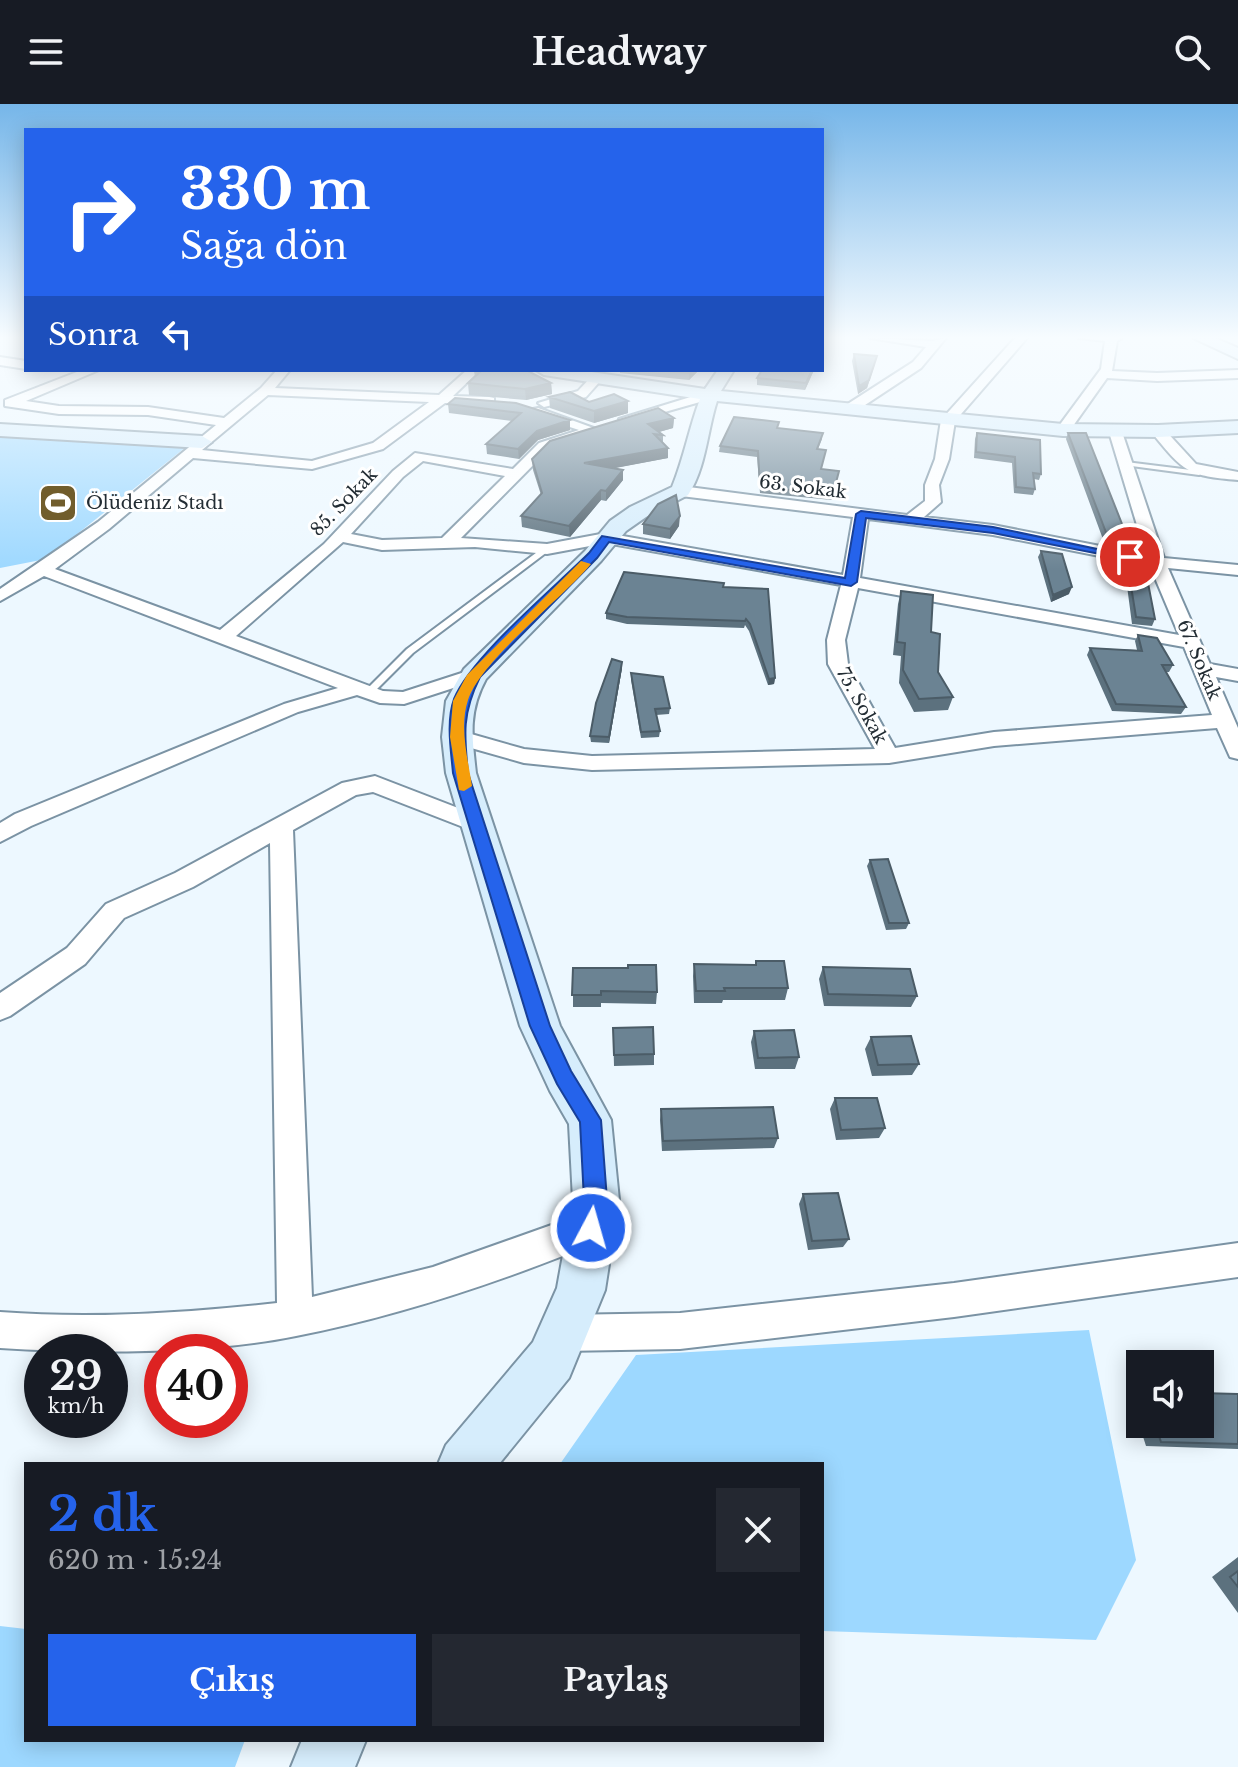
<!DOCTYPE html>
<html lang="tr">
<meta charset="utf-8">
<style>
:root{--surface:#171b24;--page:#242831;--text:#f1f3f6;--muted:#9ea1a6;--accent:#2563eb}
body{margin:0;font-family:"Libre Baskerville",serif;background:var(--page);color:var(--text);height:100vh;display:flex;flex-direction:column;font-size:30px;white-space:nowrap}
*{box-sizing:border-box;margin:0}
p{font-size:26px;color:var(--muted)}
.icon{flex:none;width:44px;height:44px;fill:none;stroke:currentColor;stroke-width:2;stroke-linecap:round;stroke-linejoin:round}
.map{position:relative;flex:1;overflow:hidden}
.side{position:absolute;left:24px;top:1358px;width:800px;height:280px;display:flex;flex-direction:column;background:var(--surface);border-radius:0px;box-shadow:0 4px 20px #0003}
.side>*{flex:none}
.guide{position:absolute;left:24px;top:24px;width:800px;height:244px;border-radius:0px;box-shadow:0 4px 20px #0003;background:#2563eb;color:#fff;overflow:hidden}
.tools{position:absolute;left:1126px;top:1246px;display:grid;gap:16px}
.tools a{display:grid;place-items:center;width:88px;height:88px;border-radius:0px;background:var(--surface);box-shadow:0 4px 20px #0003;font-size:40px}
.speed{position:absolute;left:24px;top:1230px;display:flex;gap:16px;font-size:40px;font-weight:700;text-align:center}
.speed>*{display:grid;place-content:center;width:104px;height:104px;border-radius:50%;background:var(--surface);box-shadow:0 4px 20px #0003;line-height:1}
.speed small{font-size:20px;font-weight:400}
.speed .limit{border:12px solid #d22;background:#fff;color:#111}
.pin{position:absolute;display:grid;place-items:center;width:68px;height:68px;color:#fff;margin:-34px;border:4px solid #fff;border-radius:50%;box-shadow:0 2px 8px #0007}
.me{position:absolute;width:88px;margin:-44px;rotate:6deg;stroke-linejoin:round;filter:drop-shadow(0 0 6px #0008)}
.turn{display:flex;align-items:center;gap:28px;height:168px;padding:0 24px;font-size:36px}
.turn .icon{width:104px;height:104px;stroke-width:2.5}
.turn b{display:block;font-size:56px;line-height:68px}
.then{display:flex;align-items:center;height:76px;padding:0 24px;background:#0003;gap:16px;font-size:30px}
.round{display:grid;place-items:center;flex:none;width:84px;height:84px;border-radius:0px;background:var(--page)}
.head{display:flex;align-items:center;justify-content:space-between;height:136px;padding:0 24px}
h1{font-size:48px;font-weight:700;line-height:60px;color:var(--accent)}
.cta{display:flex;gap:16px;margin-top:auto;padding:16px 24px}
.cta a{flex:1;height:92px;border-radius:0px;background:var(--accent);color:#fff;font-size:32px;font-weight:700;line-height:92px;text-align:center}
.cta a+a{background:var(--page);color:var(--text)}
header{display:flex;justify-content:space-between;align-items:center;height:104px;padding:0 24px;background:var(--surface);font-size:36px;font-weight:700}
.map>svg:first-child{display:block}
</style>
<header><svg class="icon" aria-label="menu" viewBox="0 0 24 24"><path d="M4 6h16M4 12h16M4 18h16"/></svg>Headway<svg class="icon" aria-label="search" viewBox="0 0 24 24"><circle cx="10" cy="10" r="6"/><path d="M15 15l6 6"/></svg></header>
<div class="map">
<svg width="1238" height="1663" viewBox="0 0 1238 1663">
<rect width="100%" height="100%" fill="#edf8ff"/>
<path fill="#9dd8ff" d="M 0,333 L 186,343 L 46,455 L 0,464 Z
M 1089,1226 L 1136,1456 L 1096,1536 L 822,1527 L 822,1360 L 560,1360 L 636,1251 Z
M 0,1522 L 26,1525 L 26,1636 L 245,1636 L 235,1663 L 0,1663 Z"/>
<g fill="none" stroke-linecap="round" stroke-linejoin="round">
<defs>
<path id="lane" d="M 1126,358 L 1199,367 L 1202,369 L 1199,371 L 1124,361 L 1123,360 Z
M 544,443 L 551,445 L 413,549 L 371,591 L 365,591 L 365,587 L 407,545 Z"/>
<path id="street" d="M 870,234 L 932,237 L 946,234 L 921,264 L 853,309 L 843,309 L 843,303 L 913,258 L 926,243 Z
M 1015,234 L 1027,234 L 955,317 L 949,355 L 939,381 L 941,398 L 924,413 L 993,421 L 1146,451 L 1109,328 L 1121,325 L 1164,454 L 1238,461 L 1238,471 L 1168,464 L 1210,560 L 1238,565 L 1238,577 L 1216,573 L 1238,624 L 1238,655 L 1230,653 L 1217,624 L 994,642 L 889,659 L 592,666 L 524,659 L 450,638 L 446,633 L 457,626 L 524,645 L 592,652 L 875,645 L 828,560 L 827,536 L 841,481 L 606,439 L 547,450 L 475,443 L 382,446 L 343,438 L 236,532 L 383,587 L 403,588 L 474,565 L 484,571 L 481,575 L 404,600 L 380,599 L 357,591 L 298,608 L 31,722 L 0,738 L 0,719 L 15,710 L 284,600 L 338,584 L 44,472 L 0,497 L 0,485 L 98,418 L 216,321 L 148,311 L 59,310 L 5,302 L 5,296 L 82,266 L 99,266 L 26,297 L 59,302 L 148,303 L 224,314 L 261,284 L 277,266 L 290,266 L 275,284 L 439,291 L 467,266 L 480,266 L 453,292 L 489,293 L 494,294 L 494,300 L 445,299 L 383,345 L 312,365 L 193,354 L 109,425 L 55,465 L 220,526 L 324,440 L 393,367 L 415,349 L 513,365 L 539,339 L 579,326 L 533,311 L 533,305 L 538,304 L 599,326 L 549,345 L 461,434 L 547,440 L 606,429 L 843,471 L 853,413 L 681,392 L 673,387 L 681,382 L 907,411 L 925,397 L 925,381 L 935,355 L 941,316 ZM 268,291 L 429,298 L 373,339 L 312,357 L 202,346 ZM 423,357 L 505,372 L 442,434 L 382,436 L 351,430 L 403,373 ZM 868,415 L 993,431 L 1150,462 L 1179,531 L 860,474 ZM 858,484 L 1184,543 L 1212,611 L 994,628 L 895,644 L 848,560 L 845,536 Z
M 1079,234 L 1122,234 L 1117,237 L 1112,267 L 1157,269 L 1238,266 L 1238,274 L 1157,277 L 1107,274 L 1068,329 L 1063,330 L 1056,326 L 1101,265 L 1105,237 Z
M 0,253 L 26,257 L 26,265 L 0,261 Z
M 592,272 L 602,275 L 586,293 L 544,303 L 538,299 L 578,287 Z
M 710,287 L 714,288 L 714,294 L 626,319 L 619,315 Z
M 1153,324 L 1163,324 L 1196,360 L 1238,368 L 1238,376 C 1188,372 1184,368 1153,330 Z
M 375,672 L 484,714 L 488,720 L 484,726 L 476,728 L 373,688 L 356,691 L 293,726 L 312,1193 L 433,1163 L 591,1107 L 603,1112 L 608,1124 L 603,1136 C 505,1176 400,1212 296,1232 C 209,1250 90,1250 0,1244 L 0,1208 C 93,1215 185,1209 277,1199 L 270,739 L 193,783 L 124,814 L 85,860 L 10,912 L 0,916 L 0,889 L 67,844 L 106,800 L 175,769 L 342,679 Z
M 1238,1139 L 1238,1173 L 954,1213 L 680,1245 L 562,1247 L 549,1242 L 544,1229 L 549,1216 L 562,1211 L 680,1209 L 954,1179 Z"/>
<path id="secondary" d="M 1193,234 L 1215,234 L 1238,244 L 1238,255 Z
M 536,266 L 578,266 L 705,285 L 718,266 L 734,266 L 721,287 L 1063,320 L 1158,321 L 1238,317 L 1238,329 L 1158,333 L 1063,332 L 717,297 C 707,328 706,364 688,391 L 646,413 L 626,427 L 601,457 L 486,575 C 468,608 472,633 476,669 L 560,922 L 611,1016 L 619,1096 L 605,1186 L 569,1274 L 499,1360 L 438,1360 L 446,1341 L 533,1238 L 557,1184 L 573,1096 L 569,1020 L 550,987 L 520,922 L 446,669 L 442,633 L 446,597 L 464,565 L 585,447 L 610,417 L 630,403 L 672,383 C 684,354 689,324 700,295 L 544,271 Z
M 0,320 L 202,332 L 212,338 L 202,344 L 0,332 Z
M 302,1636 L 366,1636 L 355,1663 L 291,1663 Z"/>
</defs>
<use href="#lane" stroke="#7b93a4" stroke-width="4"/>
<use href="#street" stroke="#7b93a4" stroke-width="4"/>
<use href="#secondary" stroke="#7b93a4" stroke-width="4"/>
<use href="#lane" fill="#fff" fill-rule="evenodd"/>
<use href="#street" fill="#fff" fill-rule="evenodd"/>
<use href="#secondary" fill="#d6edfc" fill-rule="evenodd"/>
</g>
<path fill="#5c717e" d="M 854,250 L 875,260 L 867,284 L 858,290 L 852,257 Z
M 620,266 L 699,266 L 689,276 L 620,269 Z
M 762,266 L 814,266 L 805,286 L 757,281 L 757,274 Z
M 474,267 L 551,279 L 552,290 L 526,296 L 469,291 L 468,279 L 475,273 Z
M 549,293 L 589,298 L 628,297 L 628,309 L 594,319 L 550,304 Z
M 455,294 L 570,316 L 570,326 L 538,336 L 519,355 L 487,350 L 486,340 L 512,317 L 449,309 L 448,300 Z
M 674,314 L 673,324 L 659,328 L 663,331 L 663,338 L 668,344 L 668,354 L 614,364 L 623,376 L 606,397 L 601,396 L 570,433 L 522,423 L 521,412 L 541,391 L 533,366 L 532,355 Z
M 778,324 L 822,335 L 818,345 L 826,346 L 821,365 L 839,367 L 832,396 L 760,389 L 757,353 L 719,348 L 720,342 Z
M 977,329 L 1041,370 L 1039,376 L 1034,375 L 1035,385 L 1033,391 L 1014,389 L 1012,359 L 974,354 L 975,335 Z
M 1068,329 L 1126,430 L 1123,436 L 1104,438 L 1066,335 Z
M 643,420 L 679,422 L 670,435 L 643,430 Z
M 1041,447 L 1069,490 L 1051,498 L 1038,453 Z
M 1130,476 L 1155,515 L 1152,522 L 1132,520 L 1127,482 Z
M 724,483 L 768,485 L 775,574 L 774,580 L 768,581 L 749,527 L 745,521 L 744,524 L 627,520 L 606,515 L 606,509 Z
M 901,487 L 931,528 L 938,568 L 953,593 L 948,606 L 914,608 L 899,579 L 901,552 L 893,551 L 898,500 Z
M 1138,531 L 1173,561 L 1169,568 L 1166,568 L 1186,603 L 1181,610 L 1112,607 L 1087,551 L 1090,544 L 1137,546 L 1135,537 Z
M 622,558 L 622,564 L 609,639 L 591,638 L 590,632 Z
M 631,569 L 670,604 L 669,610 L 656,611 L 660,627 L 659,633 L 641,634 L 631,576 Z
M 870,756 L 909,819 L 906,825 L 886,826 L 867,762 Z
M 756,857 L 788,884 L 785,896 L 723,896 L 722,899 L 694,899 L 693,872 L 694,860 L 755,861 Z
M 823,863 L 917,892 L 911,903 L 824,902 L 819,875 Z
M 573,864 L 657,888 L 656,900 L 601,899 L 601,903 L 573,903 Z
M 613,924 L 654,950 L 654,961 L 614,962 Z
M 754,927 L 799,953 L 795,965 L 755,965 L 751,938 Z
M 871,933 L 919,960 L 912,971 L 872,972 L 865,945 Z
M 835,994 L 885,1024 L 879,1034 L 836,1036 L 830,1005 Z
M 661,1005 L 778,1034 L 774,1044 L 662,1047 L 660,1016 Z
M 803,1090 L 849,1135 L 843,1143 L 808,1146 L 799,1100 Z
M 1140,1288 L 1140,1320 L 1200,1320 L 1238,1290 L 1238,1345 L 1146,1342 L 1130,1292 Z
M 1238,1453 L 1238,1509 L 1212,1473 Z"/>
<path fill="#4b5c67" d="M 877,252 L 867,284 L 858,290 L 859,282 Z
M 693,266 L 699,266 L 689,276 L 689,269 Z
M 812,266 L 814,266 L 805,286 L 806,279 Z
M 551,279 L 552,290 L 526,296 L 525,285 Z
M 628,297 L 628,309 L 594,319 L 594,307 Z
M 674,314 L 673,324 L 648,331 L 648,320 Z
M 570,316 L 570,326 L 538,336 L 519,355 L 518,345 L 537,327 Z
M 668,344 L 668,354 L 584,370 L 584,359 Z
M 623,366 L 623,376 L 606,397 L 606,387 Z
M 601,386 L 601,396 L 570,433 L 569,422 Z
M 680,412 L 679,422 L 670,435 L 670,425 Z
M 1072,483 L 1069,490 L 1051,498 L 1053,491 Z
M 622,558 L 622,564 L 609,639 L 609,633 Z
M 775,574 L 774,580 L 768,581 L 769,575 Z"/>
<path fill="#6b8393" stroke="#4b5c67" stroke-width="2" d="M 854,250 L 877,252 L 869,276 L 859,282 Z
M 476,266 L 526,266 L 551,279 L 525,285 L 468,279 L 480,268 L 474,267 Z
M 655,266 L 693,266 L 689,269 Z
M 762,266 L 812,266 L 806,279 L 757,274 Z
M 570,288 L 589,298 L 614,290 L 628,297 L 594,307 L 549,293 Z
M 455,294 L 516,299 L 570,316 L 537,327 L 518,345 L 486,340 L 521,309 L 448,300 Z
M 658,304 L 674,314 L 648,320 L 663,331 L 654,330 L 668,344 L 584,359 L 623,366 L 606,387 L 601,386 L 569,422 L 521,412 L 542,389 L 532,355 L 550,337 Z
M 734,313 L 779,318 L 777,324 L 823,329 L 817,345 L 826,346 L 821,365 L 839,367 L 833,390 L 760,383 L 758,347 L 720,342 Z
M 977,329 L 1040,336 L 1041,370 L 1033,369 L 1035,385 L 1016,383 L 1015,353 L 976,348 Z
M 1068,329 L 1086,329 L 1126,430 L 1107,431 Z
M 676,391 L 680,412 L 670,425 L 643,420 L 658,400 Z
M 1041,447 L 1062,450 L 1072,483 L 1053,491 Z
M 624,468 L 724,479 L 723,483 L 768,485 L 775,574 L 769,575 L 750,520 L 746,515 L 745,517 L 627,513 L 606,509 Z
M 1130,476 L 1148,479 L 1155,515 L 1136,513 Z
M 901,487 L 933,491 L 931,528 L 940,530 L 938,568 L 953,593 L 919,595 L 903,566 L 905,539 L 897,538 Z
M 1138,531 L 1157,534 L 1173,561 L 1162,561 L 1186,603 L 1116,600 L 1090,544 L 1142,547 Z
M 612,555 L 622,558 L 609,633 L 590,632 L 596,599 Z
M 631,569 L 663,573 L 670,604 L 655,605 L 660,627 L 641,628 Z
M 888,755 L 909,819 L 889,819 L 870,756 Z
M 756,857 L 784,857 L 788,884 L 724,884 L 725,887 L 696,887 L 694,860 L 756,861 Z
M 628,861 L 656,861 L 657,888 L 601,887 L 601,891 L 572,891 L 573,864 L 628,864 Z
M 823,863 L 910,865 L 917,892 L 828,890 Z
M 653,923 L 654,950 L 614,951 L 613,924 Z
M 794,926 L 799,953 L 758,954 L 754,927 Z
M 911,932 L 919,960 L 878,961 L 871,933 Z
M 835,994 L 877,994 L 885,1024 L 841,1026 Z
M 773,1003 L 778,1034 L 663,1037 L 661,1005 Z
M 838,1089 L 849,1135 L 812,1137 L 803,1090 Z
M 1200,1289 L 1238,1290 L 1238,1340 L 1161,1338 L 1155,1320 L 1200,1320 Z
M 1238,1467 L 1238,1483 L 1230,1473 Z"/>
<linearGradient id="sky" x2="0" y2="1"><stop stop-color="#76b6e9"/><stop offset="0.5" stop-color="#f7fcff"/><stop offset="1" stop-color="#f7fcff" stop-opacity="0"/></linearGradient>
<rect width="1238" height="467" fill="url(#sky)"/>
<path fill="#2563eb" stroke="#184099" stroke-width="2" d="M 861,407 L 993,423 L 1135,453 L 1130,456 L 993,429 L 866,414 L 857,478 L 851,482 L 609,438 L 597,454 L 480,573 C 462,609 464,630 468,669 L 550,922 L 571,967 L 601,1016 L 607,1096 L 599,1132 L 591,1135 L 583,1132 L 579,1124 L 584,1096 L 580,1018 L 557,980 L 530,922 L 453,669 C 451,646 446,617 454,595 C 471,553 554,484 589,449 L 602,432 L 845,474 L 856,410 Z"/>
<path fill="#f59e0b" d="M 581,457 L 591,460 C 561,496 481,556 468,596 C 459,623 468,655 472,682 L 464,687 L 459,686 L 450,633 L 453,597 L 467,571 Z"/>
<defs>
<symbol id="stadium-square" viewBox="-11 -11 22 22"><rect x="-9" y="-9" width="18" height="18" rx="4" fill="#715d2c" stroke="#fff"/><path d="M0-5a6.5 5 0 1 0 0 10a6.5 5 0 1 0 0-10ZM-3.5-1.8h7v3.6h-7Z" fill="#fff"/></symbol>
</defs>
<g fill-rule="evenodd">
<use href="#stadium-square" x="36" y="377" width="44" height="44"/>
</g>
<g text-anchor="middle" stroke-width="6" stroke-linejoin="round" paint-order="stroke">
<g font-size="18" fill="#232d34" stroke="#fff">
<text transform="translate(803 383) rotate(7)" y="6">63. Sokak</text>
<text transform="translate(344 398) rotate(-46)" y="6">85. Sokak</text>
<text transform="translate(1199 556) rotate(67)" y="6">67. Sokak</text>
<text transform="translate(862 602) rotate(61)" y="6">75. Sokak</text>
</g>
<g font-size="18" fill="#232d34" stroke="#fff" text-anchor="start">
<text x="86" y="405">Ölüdeniz Stadı</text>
</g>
</g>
</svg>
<div class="tools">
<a><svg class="icon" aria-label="sound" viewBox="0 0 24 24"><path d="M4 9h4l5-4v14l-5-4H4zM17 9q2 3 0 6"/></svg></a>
</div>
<div class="speed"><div>29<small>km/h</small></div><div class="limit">40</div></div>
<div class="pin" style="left:1130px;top:453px;background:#d93025"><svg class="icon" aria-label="arrive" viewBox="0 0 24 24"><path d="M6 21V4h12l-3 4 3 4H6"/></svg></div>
<svg class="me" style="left:591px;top:1124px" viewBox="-20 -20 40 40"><circle r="17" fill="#2563eb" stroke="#fff" stroke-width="3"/><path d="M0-11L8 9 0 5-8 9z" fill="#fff"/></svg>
<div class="guide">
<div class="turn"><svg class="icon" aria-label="right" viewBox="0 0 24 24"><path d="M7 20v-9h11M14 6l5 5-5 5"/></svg><div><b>330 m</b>Sağa dön</div></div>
<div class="then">Sonra<svg class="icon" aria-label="left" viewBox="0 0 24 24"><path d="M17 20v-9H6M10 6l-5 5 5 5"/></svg></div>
</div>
<section class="side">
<div class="head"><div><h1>2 dk</h1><p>620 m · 15:24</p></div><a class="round"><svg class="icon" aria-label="close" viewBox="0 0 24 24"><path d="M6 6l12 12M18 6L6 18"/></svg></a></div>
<div class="cta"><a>Çıkış</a><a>Paylaş</a></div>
</section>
</div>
